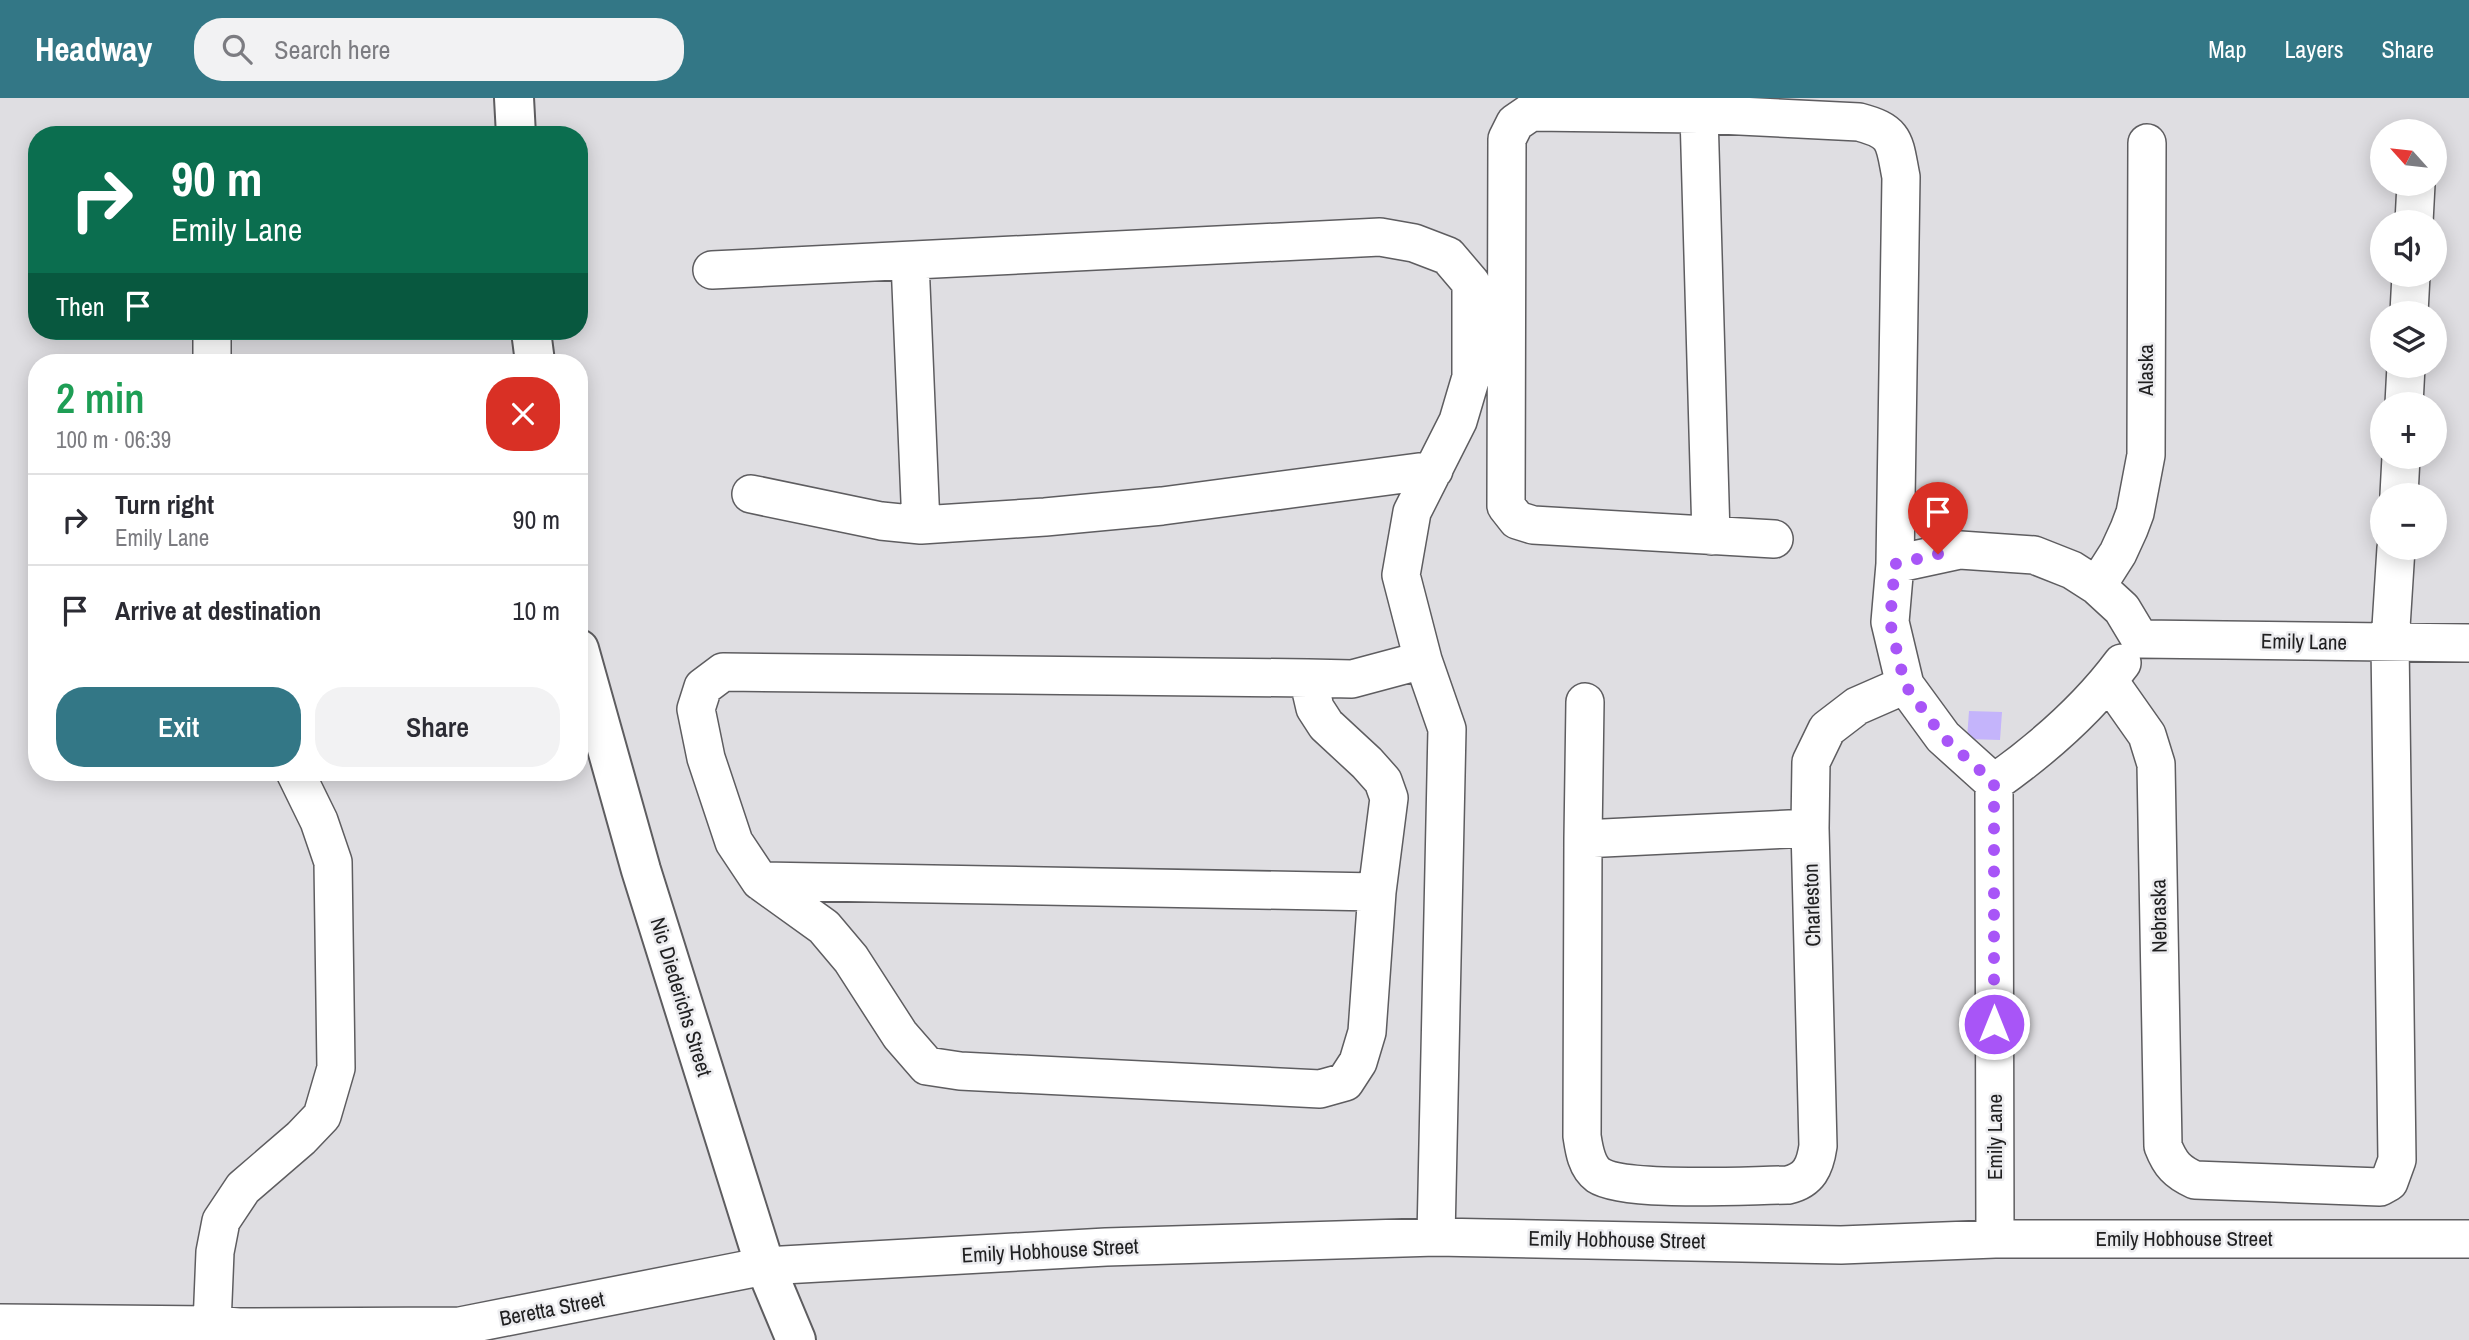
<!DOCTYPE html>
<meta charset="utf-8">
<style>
:root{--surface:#fff;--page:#f2f2f3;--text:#2b2b33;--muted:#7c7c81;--line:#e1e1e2;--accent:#337786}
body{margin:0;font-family:"Archivo Narrow",sans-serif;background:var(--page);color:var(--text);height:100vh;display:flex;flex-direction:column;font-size:26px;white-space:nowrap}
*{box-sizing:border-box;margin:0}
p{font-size:23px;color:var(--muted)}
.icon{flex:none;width:38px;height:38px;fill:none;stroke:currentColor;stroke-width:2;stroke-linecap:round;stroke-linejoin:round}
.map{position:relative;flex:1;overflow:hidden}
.details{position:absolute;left:28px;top:256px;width:560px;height:427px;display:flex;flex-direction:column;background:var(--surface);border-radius:28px;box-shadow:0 4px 18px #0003}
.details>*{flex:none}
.guide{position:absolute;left:28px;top:28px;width:560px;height:214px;border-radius:28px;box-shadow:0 4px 18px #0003;background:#0b6e4f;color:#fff;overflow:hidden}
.needle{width:46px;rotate:297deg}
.fabs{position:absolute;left:2370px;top:21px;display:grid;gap:14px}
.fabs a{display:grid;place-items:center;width:77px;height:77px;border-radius:50%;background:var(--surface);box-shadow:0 4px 18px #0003;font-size:35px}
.pin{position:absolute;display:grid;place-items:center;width:60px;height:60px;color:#fff;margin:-72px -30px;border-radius:50% 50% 50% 0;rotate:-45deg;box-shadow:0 0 7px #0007}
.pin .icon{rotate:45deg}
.me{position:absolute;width:77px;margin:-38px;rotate:0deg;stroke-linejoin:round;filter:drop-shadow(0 0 5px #0008)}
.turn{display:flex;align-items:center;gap:24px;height:147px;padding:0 28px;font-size:32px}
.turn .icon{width:91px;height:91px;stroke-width:2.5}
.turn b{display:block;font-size:49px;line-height:60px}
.then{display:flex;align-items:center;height:66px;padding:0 28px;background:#0003;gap:14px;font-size:26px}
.round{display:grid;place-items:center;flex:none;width:74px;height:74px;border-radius:28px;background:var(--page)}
.head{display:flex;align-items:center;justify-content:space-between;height:119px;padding:0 28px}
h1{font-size:42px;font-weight:600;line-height:52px;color:#1e9e55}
.action{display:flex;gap:14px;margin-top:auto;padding:14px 28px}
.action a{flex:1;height:80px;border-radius:28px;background:var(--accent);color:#fff;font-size:28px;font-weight:600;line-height:80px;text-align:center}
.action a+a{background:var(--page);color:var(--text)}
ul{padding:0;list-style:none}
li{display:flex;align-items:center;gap:21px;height:91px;padding:0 28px;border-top:2px solid var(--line)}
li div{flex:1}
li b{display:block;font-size:26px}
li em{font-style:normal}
header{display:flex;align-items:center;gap:42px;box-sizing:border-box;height:98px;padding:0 35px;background:var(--accent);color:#fff}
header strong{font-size:33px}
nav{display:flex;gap:38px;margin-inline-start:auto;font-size:24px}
.search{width:490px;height:63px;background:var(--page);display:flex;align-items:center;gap:18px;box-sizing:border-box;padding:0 24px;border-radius:28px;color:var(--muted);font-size:26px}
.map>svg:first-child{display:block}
</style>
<header>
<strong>Headway</strong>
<div class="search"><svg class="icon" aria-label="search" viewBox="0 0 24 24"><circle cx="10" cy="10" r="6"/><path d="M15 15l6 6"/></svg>Search here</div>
<nav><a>Map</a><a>Layers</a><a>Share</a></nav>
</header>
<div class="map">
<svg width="2469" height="1242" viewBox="0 0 2469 1242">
<rect width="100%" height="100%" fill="#dfdee2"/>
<path fill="#c4b4fb" d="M 1969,613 L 2002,614 L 2000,642 L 1967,641 Z"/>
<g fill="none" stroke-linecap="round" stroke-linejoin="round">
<defs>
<path id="street" d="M 1699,16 L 1711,438
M 2414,124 L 2416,86
M 910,163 L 921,427
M 712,172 L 1380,139 L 1414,145 L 1448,158 L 1471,185 L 1471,279 L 1458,323 L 1412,414 L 1401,477 L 1423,562 L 1447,631 L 1436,1139
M 2409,215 L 2411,177
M 212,264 L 212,233
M 2404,306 L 2406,268
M 751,396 L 881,423 L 921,427 L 1045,419 L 1162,408 L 1434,372
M 2399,397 L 2401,359
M 1774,441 L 1533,427 L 1517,422 L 1506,408 L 1507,41 L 1515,25 L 1531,14 L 1699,16 L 1859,24 C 1897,34 1894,44 1901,79 L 1895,466
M 2097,488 L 2118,455 L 2129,431 L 2135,415 L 2146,357 L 2147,45
M 2140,541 L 2469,545
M 1308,580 L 1315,610 L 1326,627 L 1367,665 L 1383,683 L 1389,700 L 1377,794 L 1367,934 L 1358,964 L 1345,984 L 1320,991 L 960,973 L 927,968 L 900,937 L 851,861 L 824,829 L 760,783 L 734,744 L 706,660 L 696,611 L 703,589 L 723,574 L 1308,580 L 1352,581 L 1423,562
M 2109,583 L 2147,637 L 2156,666 L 2163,1048 C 2170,1066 2177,1074 2195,1082 L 2380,1089 L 2389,1084 L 2397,1062 L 2390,545 L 2396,450
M 1585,604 L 1583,741 L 1582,1038 C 1584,1051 1586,1068 1598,1077 C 1625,1095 1749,1087 1788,1087 C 1809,1082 1815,1069 1818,1048 L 1810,730 L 1811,664 L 1827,631 L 1857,608 L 1905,587
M 1994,685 C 2042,651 2087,612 2122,565
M 1583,741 L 1810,730
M 760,783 L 1377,794
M 1995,1141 L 1994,685 L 1943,639 L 1905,587 L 1890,524 L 1895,466 L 1960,452 L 2034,457 L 2072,472 L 2097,488 L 2122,511 L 2140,541
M 0,1225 L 212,1227 L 239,1229 L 460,1228 L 765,1168 L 1106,1149 L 1436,1139 L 1841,1147 L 1995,1141 L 2469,1141
M 212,1227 L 215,1154 L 221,1123 L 243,1090 L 301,1040 L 322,1018 L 336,970 L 333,764 L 319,723 L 295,674"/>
<path id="secondary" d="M 514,0 L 516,37
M 531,233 L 535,264
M 579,551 L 641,772 L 765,1168 L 796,1242"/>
</defs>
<use href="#street" stroke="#5e5d60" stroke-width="40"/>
<use href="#secondary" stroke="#5e5d60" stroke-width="42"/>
<use href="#street" stroke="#fff" stroke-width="37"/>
<use href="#secondary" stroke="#fff" stroke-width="38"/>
</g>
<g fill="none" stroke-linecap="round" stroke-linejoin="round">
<path stroke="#a855f7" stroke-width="12" stroke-dasharray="0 21.6" d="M 1938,456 L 1895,466 L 1890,524 L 1905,587 L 1943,639 L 1994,685 L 1994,926"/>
</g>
<g text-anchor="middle" stroke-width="5" stroke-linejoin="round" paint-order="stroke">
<g font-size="21" fill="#202021" stroke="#ececef">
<text transform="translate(2146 272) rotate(-90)" y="7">Alaska</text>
<text transform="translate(2304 544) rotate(1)" y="7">Emily Lane</text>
<text transform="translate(1812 807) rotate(-92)" y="7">Charleston</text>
<text transform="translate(2159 818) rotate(-91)" y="7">Nebraska</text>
<text transform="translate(681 899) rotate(73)" y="7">Nic Diederichs Street</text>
<text transform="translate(1995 1039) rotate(-90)" y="7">Emily Lane</text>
<text x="2184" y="1148">Emily Hobhouse Street</text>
<text transform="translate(1617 1142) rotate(1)" y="7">Emily Hobhouse Street</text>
<text transform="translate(1050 1153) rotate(-3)" y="7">Emily Hobhouse Street</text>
<text transform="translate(552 1211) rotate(-11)" y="7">Beretta Street</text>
</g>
</g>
</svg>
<div class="fabs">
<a><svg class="needle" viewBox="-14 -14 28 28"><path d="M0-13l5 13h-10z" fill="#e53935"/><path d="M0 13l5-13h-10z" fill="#7c7c81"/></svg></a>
<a><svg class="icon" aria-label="sound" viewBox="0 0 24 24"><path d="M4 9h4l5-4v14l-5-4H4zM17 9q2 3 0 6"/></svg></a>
<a><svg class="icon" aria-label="layers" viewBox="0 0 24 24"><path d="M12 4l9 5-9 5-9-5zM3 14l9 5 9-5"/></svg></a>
<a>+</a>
<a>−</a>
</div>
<div class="pin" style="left:1938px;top:456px;background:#d93025"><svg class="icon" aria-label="arrive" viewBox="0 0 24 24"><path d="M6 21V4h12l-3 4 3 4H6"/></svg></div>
<svg class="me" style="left:1994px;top:926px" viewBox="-20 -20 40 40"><circle r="17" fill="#a855f7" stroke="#fff" stroke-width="3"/><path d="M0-11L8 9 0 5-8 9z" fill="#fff"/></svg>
<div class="guide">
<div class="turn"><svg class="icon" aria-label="right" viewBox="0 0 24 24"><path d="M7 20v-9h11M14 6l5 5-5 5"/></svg><div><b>90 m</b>Emily Lane</div></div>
<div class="then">Then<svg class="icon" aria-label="arrive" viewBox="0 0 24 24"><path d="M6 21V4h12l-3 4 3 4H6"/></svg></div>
</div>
<section class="details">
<div class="head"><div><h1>2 min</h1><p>100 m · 06:39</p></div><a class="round" style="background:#d93025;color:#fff"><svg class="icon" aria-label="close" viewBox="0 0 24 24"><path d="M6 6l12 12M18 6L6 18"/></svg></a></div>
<ul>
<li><svg class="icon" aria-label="right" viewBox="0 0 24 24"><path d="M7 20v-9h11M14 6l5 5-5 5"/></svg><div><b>Turn right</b><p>Emily Lane</p></div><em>90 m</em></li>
<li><svg class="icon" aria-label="arrive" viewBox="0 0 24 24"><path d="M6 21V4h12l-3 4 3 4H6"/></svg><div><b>Arrive at destination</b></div><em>10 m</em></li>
</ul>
<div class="action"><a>Exit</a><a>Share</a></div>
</section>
</div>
